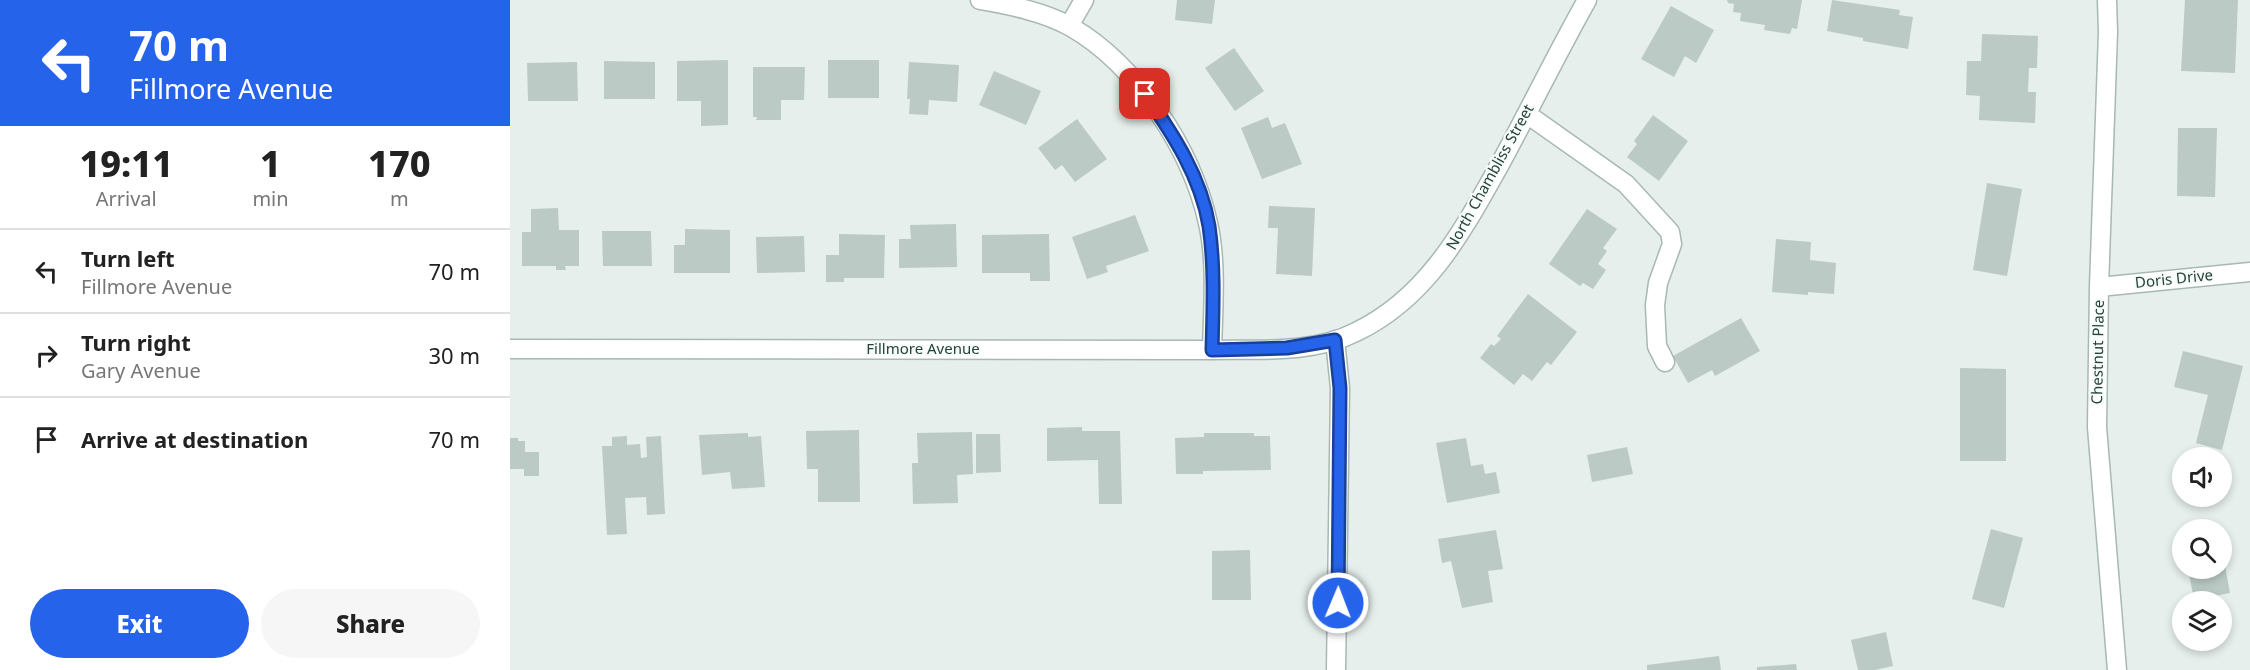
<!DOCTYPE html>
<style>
:root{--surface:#fff;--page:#f6f6f6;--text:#222;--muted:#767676;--line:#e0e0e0;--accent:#2563eb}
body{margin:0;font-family:"Noto Sans",sans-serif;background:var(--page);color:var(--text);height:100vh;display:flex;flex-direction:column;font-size:22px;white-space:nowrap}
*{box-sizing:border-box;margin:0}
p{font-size:20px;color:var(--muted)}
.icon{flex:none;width:33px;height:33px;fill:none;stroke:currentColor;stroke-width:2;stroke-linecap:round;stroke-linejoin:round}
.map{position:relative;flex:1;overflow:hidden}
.panel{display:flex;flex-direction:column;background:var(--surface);width:510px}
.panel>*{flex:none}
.banner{background:#2563eb;color:#fff;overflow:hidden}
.tools{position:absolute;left:1662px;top:447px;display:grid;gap:12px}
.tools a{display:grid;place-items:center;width:60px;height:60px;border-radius:50%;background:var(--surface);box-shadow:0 3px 9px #0003;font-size:30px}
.pin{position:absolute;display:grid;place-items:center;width:51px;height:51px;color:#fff;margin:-26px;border-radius:12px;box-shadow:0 3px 9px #0006}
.me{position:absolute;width:66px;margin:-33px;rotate:1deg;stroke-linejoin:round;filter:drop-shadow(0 0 4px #0008)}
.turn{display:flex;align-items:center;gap:21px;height:126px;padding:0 30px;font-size:27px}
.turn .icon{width:78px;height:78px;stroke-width:2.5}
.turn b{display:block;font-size:42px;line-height:51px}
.eta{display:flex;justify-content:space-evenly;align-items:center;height:102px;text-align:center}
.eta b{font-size:36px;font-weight:800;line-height:42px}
.action{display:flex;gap:12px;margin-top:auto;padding:12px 30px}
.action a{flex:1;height:69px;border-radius:36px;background:var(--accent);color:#fff;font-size:24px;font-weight:800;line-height:69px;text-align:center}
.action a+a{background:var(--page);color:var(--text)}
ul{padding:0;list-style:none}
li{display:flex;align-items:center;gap:18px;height:84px;padding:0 30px;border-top:2px solid var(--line)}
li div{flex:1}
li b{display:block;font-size:22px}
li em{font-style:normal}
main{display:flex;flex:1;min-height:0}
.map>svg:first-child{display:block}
</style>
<main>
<section class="panel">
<div class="banner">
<div class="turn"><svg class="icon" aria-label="left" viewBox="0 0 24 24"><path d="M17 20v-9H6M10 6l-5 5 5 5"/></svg><div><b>70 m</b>Fillmore Avenue</div></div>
</div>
<div class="eta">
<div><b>19:11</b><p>Arrival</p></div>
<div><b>1</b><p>min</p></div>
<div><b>170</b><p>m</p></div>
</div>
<ul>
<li><svg class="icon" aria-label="left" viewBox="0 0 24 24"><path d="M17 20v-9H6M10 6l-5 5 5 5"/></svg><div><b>Turn left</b><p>Fillmore Avenue</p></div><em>70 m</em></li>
<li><svg class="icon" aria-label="right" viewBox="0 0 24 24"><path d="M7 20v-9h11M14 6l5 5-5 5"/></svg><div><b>Turn right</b><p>Gary Avenue</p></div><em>30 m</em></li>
<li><svg class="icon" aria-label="arrive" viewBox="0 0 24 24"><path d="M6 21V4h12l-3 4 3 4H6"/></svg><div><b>Arrive at destination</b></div><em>70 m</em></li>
</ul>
<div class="action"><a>Exit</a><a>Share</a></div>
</section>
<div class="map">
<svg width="1740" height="670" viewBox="0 0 1740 670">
<rect width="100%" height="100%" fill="#e6efeb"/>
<path fill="#bbcac4" d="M 667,0 L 705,0 L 702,24 L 665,20 Z
M 1217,0 L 1292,0 L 1287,29 L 1282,28 L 1280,34 L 1254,30 L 1255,25 L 1230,21 L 1231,13 L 1223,12 L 1224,4 L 1218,3 Z
M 1322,0 L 1390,10 L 1389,15 L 1403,17 L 1398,49 L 1353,41 L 1353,38 L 1317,31 Z
M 1675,0 L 1728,0 L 1725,73 L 1671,71 Z
M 1161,6 L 1204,30 L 1186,63 L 1175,56 L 1164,77 L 1131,59 Z
M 1472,34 L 1528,36 L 1527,68 L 1519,68 L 1518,92 L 1526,92 L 1525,123 L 1469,120 L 1470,96 L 1456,95 L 1457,61 L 1471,61 Z
M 724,48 L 754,91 L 725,111 L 695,68 Z
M 218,60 L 218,125 L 191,126 L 191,101 L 167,101 L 167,61 Z
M 318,60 L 369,60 L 369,98 L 318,98 Z
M 94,61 L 145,62 L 145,99 L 94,99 Z
M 67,62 L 68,101 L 18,101 L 17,63 Z
M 399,62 L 449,65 L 447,102 L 419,100 L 418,115 L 399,114 L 400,99 L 397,99 Z
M 243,67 L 295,67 L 294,100 L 271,100 L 271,120 L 246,120 L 247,117 L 243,117 Z
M 484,71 L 531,91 L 516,125 L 469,105 Z
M 1143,115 L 1178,141 L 1149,181 L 1117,157 L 1127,144 L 1124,141 Z
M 758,117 L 762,128 L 775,123 L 792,164 L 752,179 L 731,128 Z
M 567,119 L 597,159 L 565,182 L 552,165 L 545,170 L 528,148 Z
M 1668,128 L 1707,128 L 1705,197 L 1667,196 Z
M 1477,183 L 1512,189 L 1497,276 L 1463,270 Z
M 759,206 L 805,208 L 802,276 L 766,274 L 768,228 L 758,228 Z
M 48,208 L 49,230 L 69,230 L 69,266 L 55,266 L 56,270 L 46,270 L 46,266 L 12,266 L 12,232 L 21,232 L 21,209 Z
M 1077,209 L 1107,229 L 1093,248 L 1097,251 L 1088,264 L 1096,270 L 1083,289 L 1073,283 L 1070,286 L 1039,264 Z
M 625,215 L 639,251 L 596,266 L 598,272 L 577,279 L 562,237 Z
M 446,224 L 447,267 L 389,268 L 389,239 L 401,239 L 400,225 Z
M 175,229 L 220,230 L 220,273 L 164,273 L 164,245 L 175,245 Z
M 92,231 L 141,231 L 142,266 L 93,266 Z
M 329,234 L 375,235 L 374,278 L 334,278 L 334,282 L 316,282 L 316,255 L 329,255 Z
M 539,234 L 540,281 L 520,281 L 520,273 L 472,273 L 472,235 Z
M 294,236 L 295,272 L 247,273 L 246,237 Z
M 1266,239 L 1301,242 L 1300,260 L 1326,263 L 1324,294 L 1298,292 L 1298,295 L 1262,292 Z
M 1018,294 L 1067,332 L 1041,365 L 1037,362 L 1022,381 L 1013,374 L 1004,385 L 970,358 L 981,344 L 984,346 L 991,339 L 987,336 Z
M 1231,318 L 1250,351 L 1205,376 L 1202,370 L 1178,383 L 1163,356 Z
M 1673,351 L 1733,366 L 1712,450 L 1686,443 L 1698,395 L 1664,387 Z
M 1450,368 L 1496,369 L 1496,461 L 1450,461 Z
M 572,427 L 572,431 L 610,431 L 612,504 L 589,504 L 588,460 L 537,461 L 537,428 Z
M 349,430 L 350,502 L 308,502 L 308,469 L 297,469 L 296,431 Z
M 462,432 L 463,474 L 447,475 L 448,503 L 403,504 L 402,463 L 408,463 L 407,433 Z
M 238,433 L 238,437 L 251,436 L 255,487 L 222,489 L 220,472 L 192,475 L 189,435 Z
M 694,433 L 744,433 L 744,436 L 760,436 L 761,470 L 693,471 L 693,474 L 666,474 L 665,438 L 694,437 Z
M 466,434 L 490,434 L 491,472 L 466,473 Z
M 117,436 L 117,445 L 130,444 L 131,458 L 137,457 L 136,437 L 151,436 L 155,514 L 137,515 L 136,497 L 115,498 L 117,534 L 97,535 L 92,446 L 102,446 L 102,437 Z
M 0,438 L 8,438 L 8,441 L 15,441 L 15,452 L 29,452 L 29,476 L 14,476 L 14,469 L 0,469 Z
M 956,438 L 961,466 L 973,464 L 975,474 L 986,472 L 990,493 L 937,503 L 926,443 Z
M 1117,447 L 1123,474 L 1082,482 L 1077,455 Z
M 1481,529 L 1513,538 L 1494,608 L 1462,599 Z
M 986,530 L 993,569 L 978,571 L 983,602 L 952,608 L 941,561 L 932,563 L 928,539 Z
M 740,550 L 741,600 L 702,600 L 702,551 Z
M 1713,555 L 1720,593 L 1684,600 L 1678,568 L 1712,568 Z
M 1376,632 L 1383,666 L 1365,670 L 1348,670 L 1341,640 Z
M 1209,656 L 1211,670 L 1137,670 L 1137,665 Z
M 1286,664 L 1287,670 L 1247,670 L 1247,667 Z"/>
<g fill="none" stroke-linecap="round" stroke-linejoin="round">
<defs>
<path id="minor" d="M 470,0 C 499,5 535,12 561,27 C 627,65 682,150 698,223 C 707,262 703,310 702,350
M 1597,0 L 1598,32 L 1589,287 L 1587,427 L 1607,670
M 559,26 L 574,0
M 1017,114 L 1116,184 L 1160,232 L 1162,244 L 1148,283 L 1145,305 L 1147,346 L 1155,362
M 1589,287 L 1740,272
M 825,340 L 830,388 L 826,670
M 0,349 L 702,350 C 748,349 803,354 846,332 C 917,298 952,232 989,166 C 1019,111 1046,55 1077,0"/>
</defs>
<use href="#minor" stroke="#a8b8b2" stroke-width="21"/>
<use href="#minor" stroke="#fff" stroke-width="18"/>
</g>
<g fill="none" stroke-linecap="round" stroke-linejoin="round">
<defs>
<path id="route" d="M 635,94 C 663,134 691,177 699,226 C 705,267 703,310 702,350 L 777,348 L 825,340 L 830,388 L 828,603"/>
</defs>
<use href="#route" stroke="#184099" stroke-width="15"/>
<use href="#route" stroke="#2563eb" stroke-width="10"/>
</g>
<g text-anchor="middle" stroke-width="4.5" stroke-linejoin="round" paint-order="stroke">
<g font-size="15" fill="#24423a" stroke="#f7fbf9">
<text transform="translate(980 177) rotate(-61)" y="5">North Chambliss Street</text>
<text transform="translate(1664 279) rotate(-6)" y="5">Doris Drive</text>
<text x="413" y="354">Fillmore Avenue</text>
<text transform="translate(1588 352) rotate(-89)" y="5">Chestnut Place</text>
</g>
</g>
</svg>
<div class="tools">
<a><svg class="icon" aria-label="sound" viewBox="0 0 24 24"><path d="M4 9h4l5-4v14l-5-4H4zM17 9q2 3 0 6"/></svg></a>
<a><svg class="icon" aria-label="search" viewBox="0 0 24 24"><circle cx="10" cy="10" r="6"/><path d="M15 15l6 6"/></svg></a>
<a><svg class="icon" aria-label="layers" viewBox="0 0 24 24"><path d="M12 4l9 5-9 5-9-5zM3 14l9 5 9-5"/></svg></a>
</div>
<div class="pin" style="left:635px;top:94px;background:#d93025"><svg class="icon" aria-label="arrive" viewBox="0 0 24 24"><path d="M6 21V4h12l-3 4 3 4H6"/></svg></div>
<svg class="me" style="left:828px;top:603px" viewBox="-20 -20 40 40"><circle r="17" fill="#2563eb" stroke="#fff" stroke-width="3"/><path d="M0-11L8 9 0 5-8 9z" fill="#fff"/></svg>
</div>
</main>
